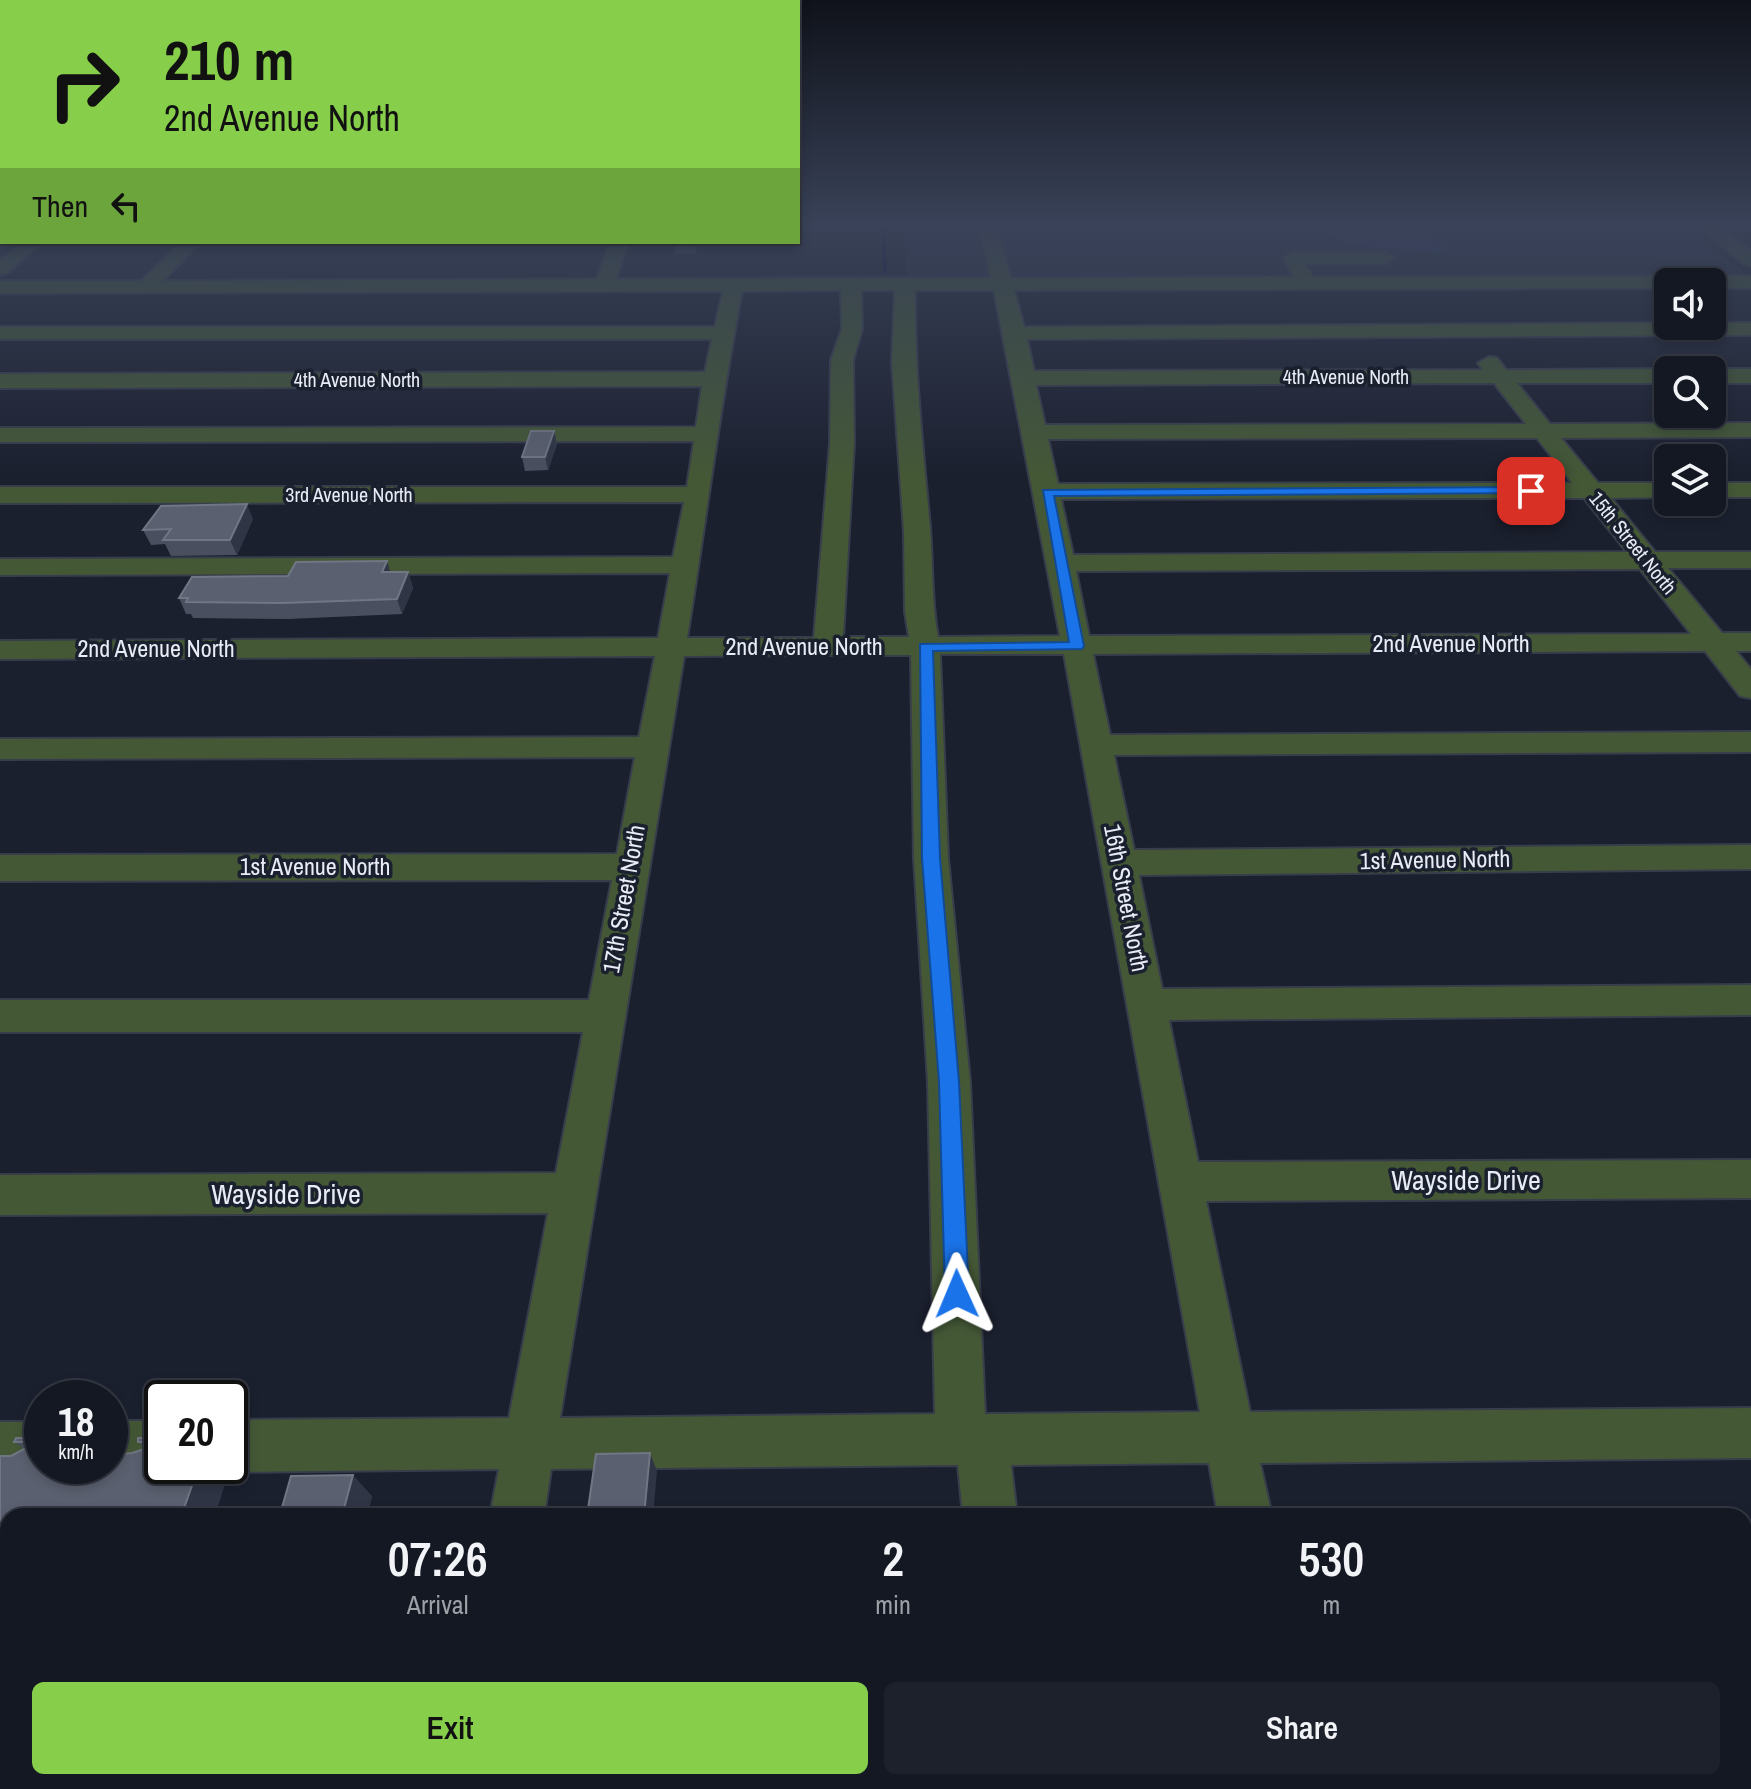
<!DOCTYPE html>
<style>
:root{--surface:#141823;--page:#1d212b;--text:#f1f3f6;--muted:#9da0a6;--line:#333741;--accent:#87cf4a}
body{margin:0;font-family:"Archivo Narrow",sans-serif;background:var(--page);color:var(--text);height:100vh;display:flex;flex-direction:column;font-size:30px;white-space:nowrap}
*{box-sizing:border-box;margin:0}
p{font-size:26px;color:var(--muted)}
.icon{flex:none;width:44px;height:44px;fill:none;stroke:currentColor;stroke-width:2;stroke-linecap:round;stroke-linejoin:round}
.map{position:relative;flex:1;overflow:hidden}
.side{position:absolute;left:0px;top:1508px;width:1752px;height:282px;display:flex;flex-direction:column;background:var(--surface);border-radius:24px 24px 0 0;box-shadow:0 4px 12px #0003,0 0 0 2px var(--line)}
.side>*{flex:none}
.hud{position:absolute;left:0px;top:0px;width:800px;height:244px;box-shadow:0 4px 12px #0003,0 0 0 2px var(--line);background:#87cf4a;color:#111;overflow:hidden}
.controls{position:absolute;left:1654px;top:268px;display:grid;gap:16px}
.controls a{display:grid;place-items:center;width:72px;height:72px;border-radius:12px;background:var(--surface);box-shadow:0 4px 12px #0003,0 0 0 2px var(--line);font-size:40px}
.speed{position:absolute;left:24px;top:1380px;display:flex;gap:16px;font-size:40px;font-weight:700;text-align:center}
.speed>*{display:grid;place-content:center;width:104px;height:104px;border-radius:50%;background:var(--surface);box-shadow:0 4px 12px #0003,0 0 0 2px var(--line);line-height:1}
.speed small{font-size:20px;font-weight:400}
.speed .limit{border:4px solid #111;border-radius:12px;background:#fff;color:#111}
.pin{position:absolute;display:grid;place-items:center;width:68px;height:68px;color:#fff;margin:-34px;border-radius:16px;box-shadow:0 4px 12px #0006}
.me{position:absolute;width:88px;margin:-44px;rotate:359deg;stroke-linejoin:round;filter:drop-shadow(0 0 6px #0008)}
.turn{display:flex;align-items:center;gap:28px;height:168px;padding:0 32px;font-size:36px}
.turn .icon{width:104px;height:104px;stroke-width:2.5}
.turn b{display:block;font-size:56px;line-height:68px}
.then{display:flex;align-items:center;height:76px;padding:0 32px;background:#0003;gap:16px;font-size:30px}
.eta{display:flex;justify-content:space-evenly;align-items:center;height:136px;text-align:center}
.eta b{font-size:48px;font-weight:600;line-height:56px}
.primary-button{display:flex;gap:16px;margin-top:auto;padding:16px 32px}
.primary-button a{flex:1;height:92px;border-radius:12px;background:var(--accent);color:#111;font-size:32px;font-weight:600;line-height:92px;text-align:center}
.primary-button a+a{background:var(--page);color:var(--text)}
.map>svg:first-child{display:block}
</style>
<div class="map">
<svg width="1751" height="1789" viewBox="0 0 1751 1789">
<rect width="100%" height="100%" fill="#1b202f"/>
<path fill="#252d40" d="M 904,227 L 1685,227 L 1742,271 L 1731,277 L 907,278 Z"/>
<path fill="#2e3d6c" d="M 1301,227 L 1425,227 L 1448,253 L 1366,247 Z"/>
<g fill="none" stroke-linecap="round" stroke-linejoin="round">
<path stroke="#030138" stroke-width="4" d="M 883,227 L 885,271"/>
<defs>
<path id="minor" d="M 1699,227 L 1719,227 L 1751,251 L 1751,266 L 1744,264 Z
M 990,230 L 999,235 L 1011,278 L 1294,277 L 1283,258 L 1292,252 L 1386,252 L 1395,258 L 1386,264 L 1305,264 L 1313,277 L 1751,276 L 1751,288 L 1712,288 L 1712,282 L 1668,282 L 1668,288 L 1014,290 L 1024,327 L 1668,323 L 1668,326 L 1712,326 L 1712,323 L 1751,323 L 1751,335 L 1027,339 L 1034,371 L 1483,370 L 1478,363 L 1489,357 L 1497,358 L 1506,370 L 1668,369 L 1668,383 L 1517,383 L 1550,424 L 1751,423 L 1751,437 L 1561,438 L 1598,483 L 1668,483 L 1668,497 L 1611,498 L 1655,552 L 1751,552 L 1751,568 L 1668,568 L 1722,633 L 1751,633 L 1751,651 L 1736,651 L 1751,669 L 1751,698 L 1740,696 L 1705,651 L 1093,654 L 1110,735 L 1751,732 L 1751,752 L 1114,755 L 1134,850 L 1751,845 L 1751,869 L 1139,875 L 1162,989 L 1751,985 L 1751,1015 L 1169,1020 L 1198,1162 L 1751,1160 L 1751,1198 L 1206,1201 L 1250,1412 L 1751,1408 L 1751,1458 L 1260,1463 L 1272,1516 L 1218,1516 L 1209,1463 L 1011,1465 L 1017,1516 L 963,1516 L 958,1465 L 551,1469 L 544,1516 L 490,1516 L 499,1469 L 230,1472 L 217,1466 L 230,1466 L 230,1420 L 509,1418 L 548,1213 L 0,1215 L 0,1175 L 556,1173 L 583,1032 L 0,1032 L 0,1000 L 589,1000 L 612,880 L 0,881 L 0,855 L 617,854 L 635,757 L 0,759 L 0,739 L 639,737 L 655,656 L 0,659 L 0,641 L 658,638 L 670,573 L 0,575 L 0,559 L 673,557 L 684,502 L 0,503 L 0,487 L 687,487 L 694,441 L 0,442 L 0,428 L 696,427 L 702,386 L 0,388 L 0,374 L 705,372 L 712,339 L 0,339 L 0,327 L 715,327 L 723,291 L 0,293 L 0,281 L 141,281 L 182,242 L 201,242 L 163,281 L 597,279 L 610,242 L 628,242 L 616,279 L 991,278 L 981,235 ZM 841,290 L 842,329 L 831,360 L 830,443 L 814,638 L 687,638 C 706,522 720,404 742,291 ZM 861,290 L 895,290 L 892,361 L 904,532 L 905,612 L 909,637 L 843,637 L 854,443 L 853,360 L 862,329 ZM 915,290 L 994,290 L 1060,636 L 938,637 C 931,601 933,564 930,528 C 923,448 914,370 915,290 ZM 1494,383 L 1526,424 L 1045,425 L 1036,385 ZM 1537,438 L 1572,483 L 1058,484 L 1048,439 ZM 1584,498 L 1627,552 L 1073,555 L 1061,499 ZM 1640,569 L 1691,634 L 1089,636 L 1076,571 ZM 940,654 L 1064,654 L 1200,1412 L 985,1414 L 970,1082 L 948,858 ZM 825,655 L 911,655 L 914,858 L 928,1082 L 935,1414 L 560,1418 L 684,656 Z
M 23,242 L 43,242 L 7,273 L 0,275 L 0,260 Z
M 1712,369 L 1751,369 L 1751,383 L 1712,383 Z
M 1712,483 L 1751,483 L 1751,497 L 1712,497 Z
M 110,1421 L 162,1421 L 162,1466 L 178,1466 C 153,1476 119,1476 94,1466 L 110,1466 Z
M 0,1422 L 42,1422 L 42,1466 L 60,1466 L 42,1474 L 0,1474 Z
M 440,1782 L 500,1782 L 499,1789 L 439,1789 Z
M 985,1782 L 1045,1782 L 1046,1789 L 986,1789 Z
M 1267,1782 L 1327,1782 L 1328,1789 L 1268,1789 Z"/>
</defs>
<use href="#minor" stroke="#383d4b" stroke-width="4"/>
<use href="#minor" fill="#445836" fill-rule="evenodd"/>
</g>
<path fill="#494f5e" d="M 674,242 L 698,242 L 696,254 L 675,254 Z
M 554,431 L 557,444 L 548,470 L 525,471 L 522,457 Z
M 253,519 L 237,555 L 171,556 L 165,544 L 151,545 L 143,530 Z
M 408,572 L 413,588 L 402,614 L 288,619 L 193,618 L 191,614 L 186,614 L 179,598 L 288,576 Z
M 42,1438 L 42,1466 L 132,1453 L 147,1449 L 138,1442 L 162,1438 L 228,1474 L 216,1511 L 281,1511 L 372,1496 L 367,1516 L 8,1516 L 8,1707 L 0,1707 L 0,1456 L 11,1456 L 25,1449 L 14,1442 Z
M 1745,1537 L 1751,1537 L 1751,1714 L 1744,1714 L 1744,1538 Z"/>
<path fill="#2f3545" d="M 694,242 L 698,242 L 696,254 Z
M 554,431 L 557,444 L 548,470 L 545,457 Z
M 247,504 L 253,519 L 237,555 L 230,540 Z
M 387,561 L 392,577 L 382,572 Z
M 408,572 L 413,588 L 402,614 L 397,599 Z
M 650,1453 L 657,1471 L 653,1516 L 644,1516 Z
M 199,1466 L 218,1466 L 228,1474 L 214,1516 L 183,1511 Z
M 353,1475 L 372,1496 L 367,1516 L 342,1516 Z"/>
<path fill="#5a606f" stroke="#707684" stroke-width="2" d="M 531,431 L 554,431 L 545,457 L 522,457 Z
M 247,504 L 230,540 L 163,540 L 171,529 L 143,530 L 161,506 Z
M 387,561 L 382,572 L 408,572 L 397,599 L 282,603 L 186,602 L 188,598 L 179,598 L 192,577 L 288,576 L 296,562 Z
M 16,1438 L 42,1438 L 42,1466 L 110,1466 L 110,1455 L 132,1453 L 154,1446 L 154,1442 L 138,1442 L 138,1438 L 162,1438 L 162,1466 L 199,1466 L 183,1511 L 281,1511 L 291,1476 L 353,1475 L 342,1516 L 8,1516 L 8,1693 L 0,1693 L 0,1456 L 11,1456 L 32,1445 L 29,1442 L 14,1442 Z
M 650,1453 L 644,1516 L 587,1516 L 596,1454 Z
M 1745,1537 L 1751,1537 L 1751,1550 Z
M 1744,1595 L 1751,1595 L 1751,1700 L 1744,1700 Z"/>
<linearGradient id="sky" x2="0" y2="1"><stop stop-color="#0f121a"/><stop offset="0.47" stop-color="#394258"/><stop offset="1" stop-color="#394258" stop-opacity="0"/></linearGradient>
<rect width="1751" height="478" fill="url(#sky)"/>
<path fill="#1a73e8" stroke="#114b97" stroke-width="2" d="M 1531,487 L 1536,488 L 1536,493 L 1054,496 L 1084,646 L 1082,649 L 933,651 L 940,858 L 959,1082 L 969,1294 L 966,1302 L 957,1305 L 949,1302 L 945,1294 L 939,1082 L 922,858 L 920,644 L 1069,642 L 1043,490 Z"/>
<g text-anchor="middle" stroke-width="7" stroke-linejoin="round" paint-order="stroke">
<g font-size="20" fill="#e8ecf6" stroke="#1b202f">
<text x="1346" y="384">4th Avenue North</text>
<text x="357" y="387">4th Avenue North</text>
<text x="349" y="502">3rd Avenue North</text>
<text transform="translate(1633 543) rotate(51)" y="7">15th Street North</text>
</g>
<g font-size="24" fill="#e8ecf6" stroke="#1b202f">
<text x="1451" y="652">2nd Avenue North</text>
<text x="804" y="655">2nd Avenue North</text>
<text x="156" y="657">2nd Avenue North</text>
<text transform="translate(1435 860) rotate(-1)" y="8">1st Avenue North</text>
<text x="315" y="875">1st Avenue North</text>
<text transform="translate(1126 898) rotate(79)" y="8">16th Street North</text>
<text transform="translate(624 899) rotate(-80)" y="8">17th Street North</text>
</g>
<g font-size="28" fill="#e8ecf6" stroke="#1b202f">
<text x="1466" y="1190">Wayside Drive</text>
<text x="286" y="1204">Wayside Drive</text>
</g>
</g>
</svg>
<div class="controls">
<a><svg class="icon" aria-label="sound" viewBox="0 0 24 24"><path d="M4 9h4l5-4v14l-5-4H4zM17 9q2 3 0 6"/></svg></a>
<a><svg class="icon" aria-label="search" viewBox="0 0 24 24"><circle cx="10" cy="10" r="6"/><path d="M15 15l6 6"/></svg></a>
<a><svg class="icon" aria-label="layers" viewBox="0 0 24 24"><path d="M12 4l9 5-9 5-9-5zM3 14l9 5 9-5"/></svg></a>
</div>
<div class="speed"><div>18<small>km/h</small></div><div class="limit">20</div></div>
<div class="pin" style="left:1531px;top:491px;background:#d93025"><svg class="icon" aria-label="arrive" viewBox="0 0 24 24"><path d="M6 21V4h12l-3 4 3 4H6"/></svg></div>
<svg class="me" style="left:957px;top:1294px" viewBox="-20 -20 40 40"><path d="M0-17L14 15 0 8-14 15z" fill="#1a73e8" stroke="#fff" stroke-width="4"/></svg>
<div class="hud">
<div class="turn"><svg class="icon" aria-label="right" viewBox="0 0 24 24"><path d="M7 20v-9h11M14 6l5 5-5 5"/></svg><div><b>210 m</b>2nd Avenue North</div></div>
<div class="then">Then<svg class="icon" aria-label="left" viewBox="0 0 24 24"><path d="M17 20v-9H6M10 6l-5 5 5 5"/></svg></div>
</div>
<section class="side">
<div class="eta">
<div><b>07:26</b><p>Arrival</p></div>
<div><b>2</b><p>min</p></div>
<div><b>530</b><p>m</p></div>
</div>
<div class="primary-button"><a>Exit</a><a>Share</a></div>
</section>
</div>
